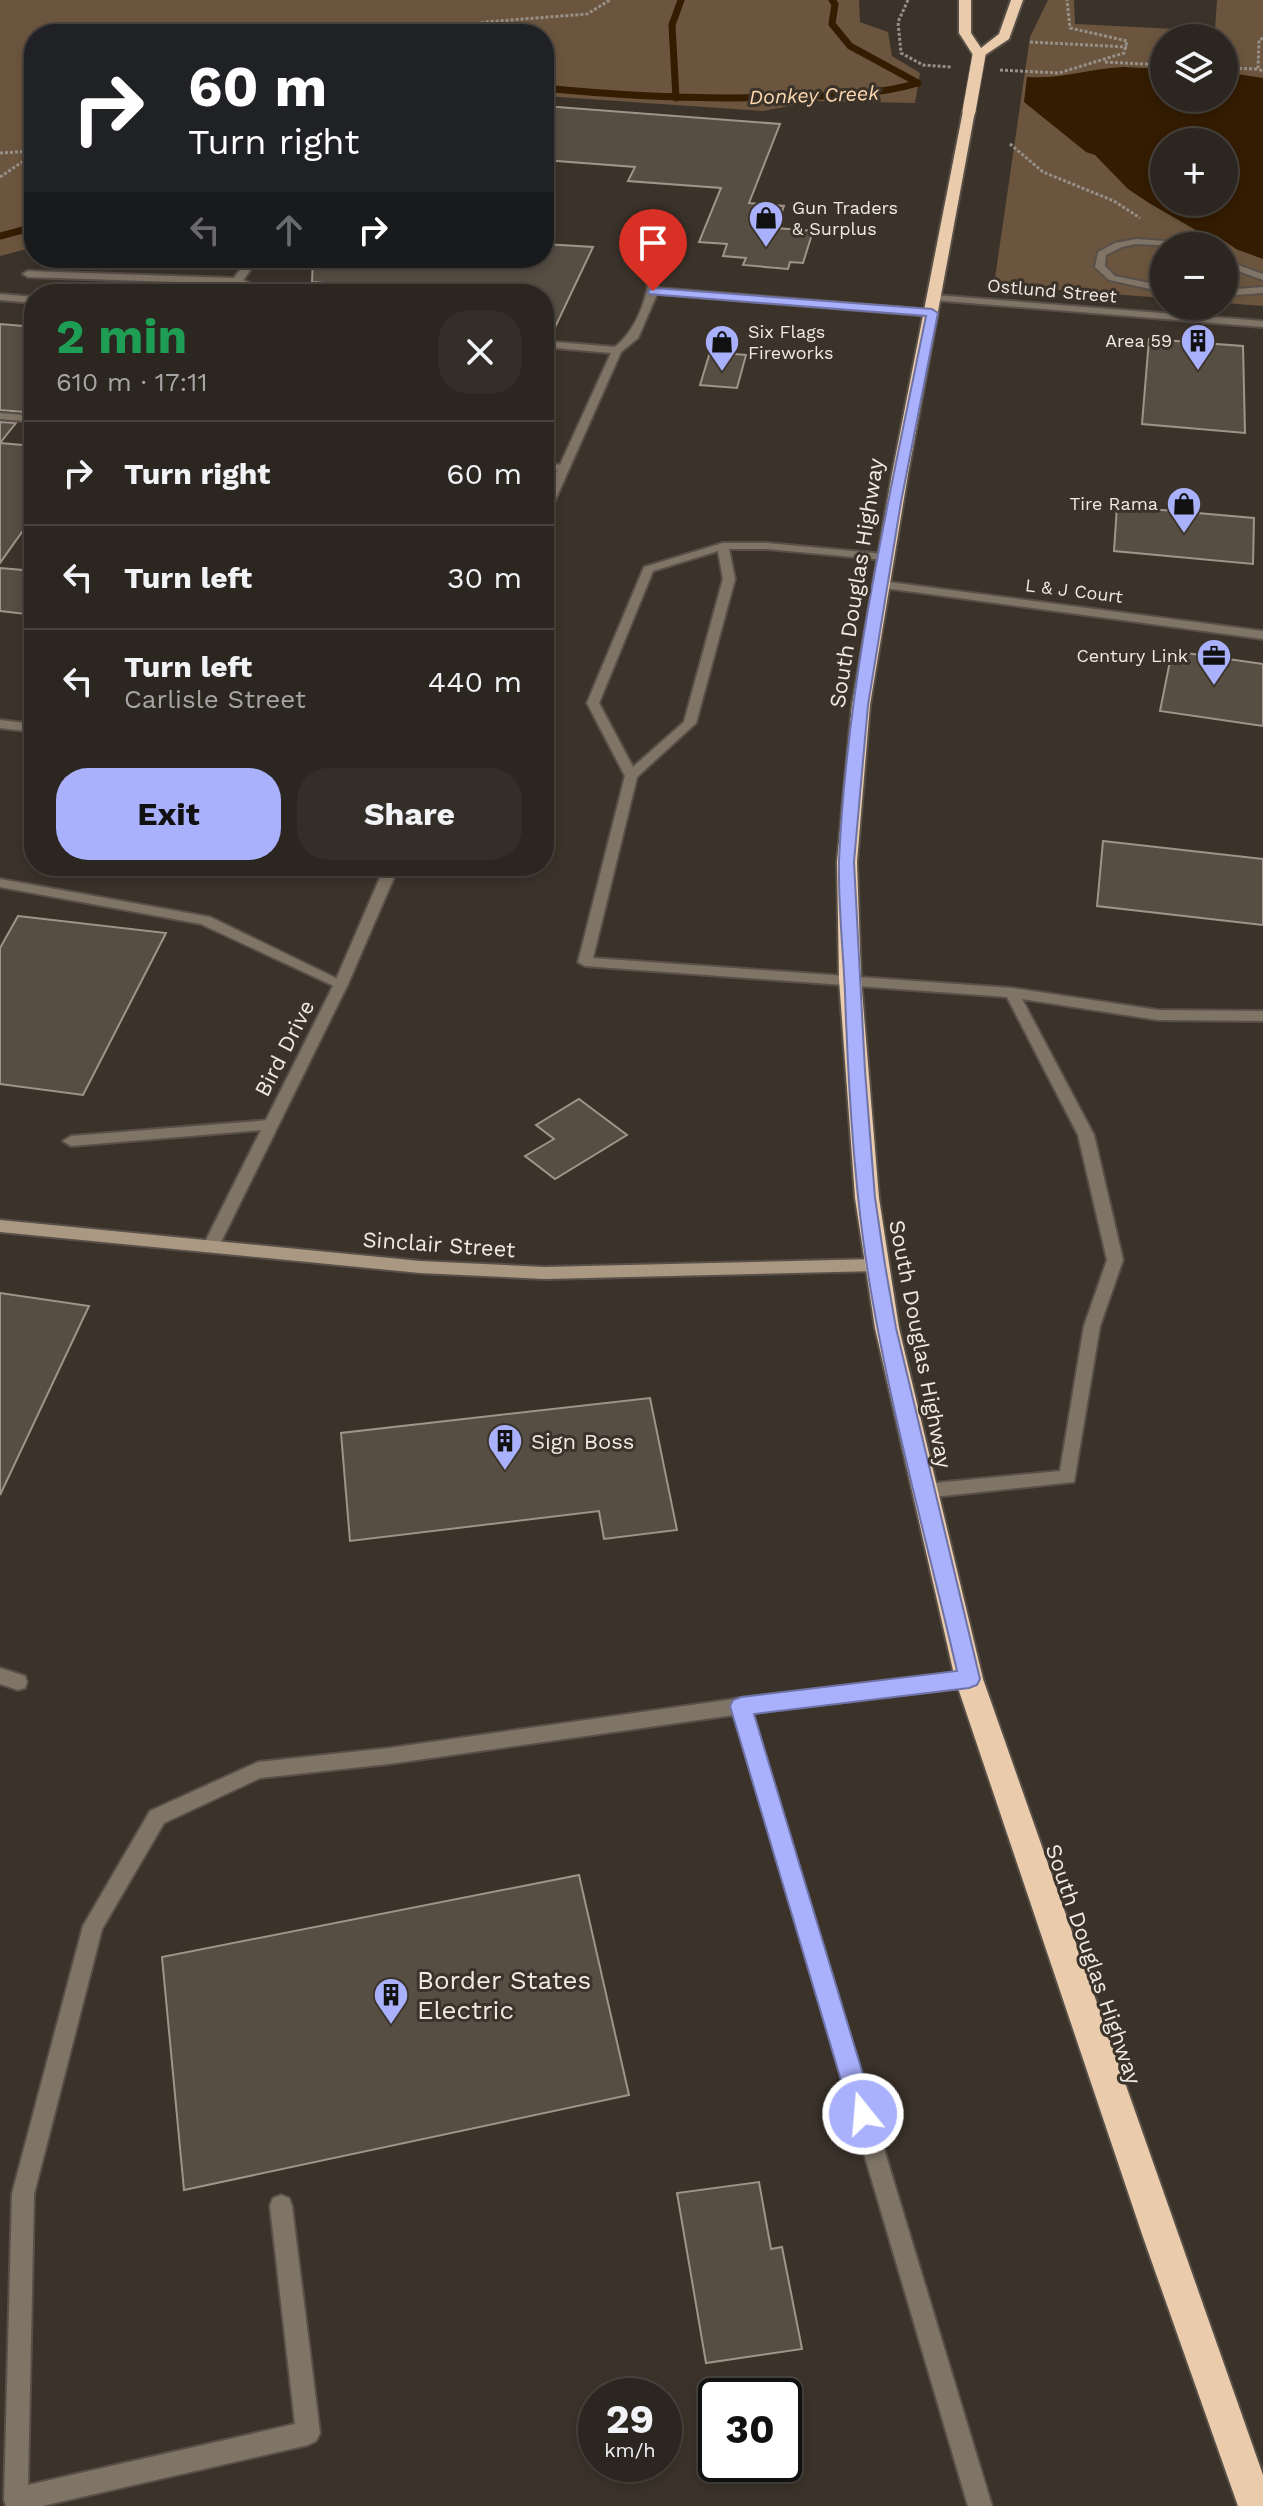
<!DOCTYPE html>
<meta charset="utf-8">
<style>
:root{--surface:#2c2620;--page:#342e29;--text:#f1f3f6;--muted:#a6a5a5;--line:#48433e;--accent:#a9b0fc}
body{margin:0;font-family:"Work Sans",sans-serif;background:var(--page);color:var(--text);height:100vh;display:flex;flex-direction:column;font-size:30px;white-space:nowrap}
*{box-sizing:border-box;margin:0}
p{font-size:26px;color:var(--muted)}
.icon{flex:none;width:44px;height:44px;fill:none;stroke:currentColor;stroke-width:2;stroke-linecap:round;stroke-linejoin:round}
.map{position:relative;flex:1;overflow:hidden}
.sheet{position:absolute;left:24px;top:284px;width:530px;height:592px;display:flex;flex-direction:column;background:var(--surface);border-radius:32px;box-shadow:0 4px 12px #0003,0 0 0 2px var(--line)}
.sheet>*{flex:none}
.banner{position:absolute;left:24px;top:24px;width:530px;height:244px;border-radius:32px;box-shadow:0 4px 12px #0003,0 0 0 2px var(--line);background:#202124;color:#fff;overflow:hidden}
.fabs{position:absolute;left:1150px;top:24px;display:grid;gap:16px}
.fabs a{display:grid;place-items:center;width:88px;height:88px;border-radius:50%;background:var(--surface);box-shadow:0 4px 12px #0003,0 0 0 2px var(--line);font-size:40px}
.speed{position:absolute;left:578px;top:2378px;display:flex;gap:16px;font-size:40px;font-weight:700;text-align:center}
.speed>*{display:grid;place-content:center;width:104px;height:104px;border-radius:50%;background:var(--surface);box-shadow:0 4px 12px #0003,0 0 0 2px var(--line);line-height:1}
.speed small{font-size:20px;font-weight:400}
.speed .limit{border:4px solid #111;border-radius:12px;background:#fff;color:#111}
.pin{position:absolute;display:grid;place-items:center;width:68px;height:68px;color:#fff;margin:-82px -34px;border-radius:50% 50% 50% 0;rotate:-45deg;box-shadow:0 0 8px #0007}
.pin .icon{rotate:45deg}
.me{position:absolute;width:88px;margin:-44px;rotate:343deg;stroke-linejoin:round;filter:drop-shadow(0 0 6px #0008)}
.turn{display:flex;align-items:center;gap:28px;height:168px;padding:0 32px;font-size:36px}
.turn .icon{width:104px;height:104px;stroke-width:2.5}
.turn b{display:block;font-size:56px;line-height:68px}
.lanes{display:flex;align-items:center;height:76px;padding:0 32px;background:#0003;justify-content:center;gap:40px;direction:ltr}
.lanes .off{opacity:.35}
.round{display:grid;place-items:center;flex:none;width:84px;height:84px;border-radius:32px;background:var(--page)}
.headline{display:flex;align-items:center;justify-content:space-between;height:136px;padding:0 32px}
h1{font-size:48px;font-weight:700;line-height:60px;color:#1e9e55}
.button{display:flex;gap:16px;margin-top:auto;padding:16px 32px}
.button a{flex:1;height:92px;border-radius:32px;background:var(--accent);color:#111;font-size:32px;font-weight:700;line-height:92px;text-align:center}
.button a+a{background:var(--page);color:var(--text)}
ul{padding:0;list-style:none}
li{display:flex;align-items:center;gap:24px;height:104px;padding:0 32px;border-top:2px solid var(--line)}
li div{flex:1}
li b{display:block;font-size:30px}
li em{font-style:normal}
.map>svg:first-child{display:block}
</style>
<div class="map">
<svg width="1263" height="2506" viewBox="0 0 1263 2506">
<rect width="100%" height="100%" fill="#3b332a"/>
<path fill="#6b553e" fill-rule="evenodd" d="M 0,0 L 859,0 L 860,22 L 888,32 L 892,56 L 920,73 L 915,103 L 816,101 L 763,111 L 544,96 L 544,34 L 34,34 L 34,247 L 0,256 Z
M 1048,0 L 1074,0 L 1075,24 L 1215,31 L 1217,0 L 1263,0 L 1263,306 L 1224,303 L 1224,246 L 1164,246 L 1164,298 L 994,285 L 1030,37 ZM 1164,38 L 1224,38 L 1224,98 L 1164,98 ZM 1164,142 L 1224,142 L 1224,202 L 1164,202 Z"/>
<path fill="#331c00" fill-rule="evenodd" d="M 1123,67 L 1164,69 L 1164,98 L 1224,98 L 1224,72 L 1263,78 L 1263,259 L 1236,249 L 1217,236 L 1199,232 L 1149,203 L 1128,189 L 1095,155 L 1086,152 L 1024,102 L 1027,77 C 1063,79 1088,69 1123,67 ZM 1164,142 L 1224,142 L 1224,202 L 1164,202 Z"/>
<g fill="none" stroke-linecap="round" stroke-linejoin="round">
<path stroke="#331c00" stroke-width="7" d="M 832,0 L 835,4 L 832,24 L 850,46 L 918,83
M 544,88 C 624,96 704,100 784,97 C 829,96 874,96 918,83
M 676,98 L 672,25 L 681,0
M 0,236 L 34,227"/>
</g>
<path fill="#564d43" stroke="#9f9489" stroke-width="2" d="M 544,106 L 780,124 L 749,203 L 784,206 L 776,228 L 813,231 L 803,263 L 790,262 L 788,269 L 743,265 L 746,258 L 723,256 L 727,244 L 699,242 L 721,188 L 628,181 L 635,167 L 544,160 Z
M 544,244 L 593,247 L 550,338 L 544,338 L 544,294 L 456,294 L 312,282 L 313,258 L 544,258 Z
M 0,324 L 34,327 L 34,400 L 24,412 L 0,410 Z
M 1149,339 L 1243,346 L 1245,433 L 1142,424 Z
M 710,352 L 746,355 L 737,388 L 700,385 Z
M 0,422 L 16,423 L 0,443 L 34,446 L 34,515 L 0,563 Z
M 1117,506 L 1254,518 L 1253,564 L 1114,551 Z
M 0,568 L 34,571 L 34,615 L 0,611 Z
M 1172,651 L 1263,664 L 1263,726 L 1160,711 Z
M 1103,841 L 1263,859 L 1263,925 L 1097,906 Z
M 18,916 L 166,933 L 83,1095 L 0,1084 L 0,948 Z
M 579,1099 L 627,1135 L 555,1179 L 525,1156 L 554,1139 L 536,1125 Z
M 0,1293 L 89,1306 L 0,1495 Z
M 650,1398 L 677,1530 L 604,1539 L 599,1511 L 350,1541 L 341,1433 Z
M 579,1875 L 629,2095 L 184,2190 L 162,1957 Z
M 759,2182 L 771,2249 L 782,2247 L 802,2349 L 706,2363 L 677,2193 Z"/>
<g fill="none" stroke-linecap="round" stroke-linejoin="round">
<defs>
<path id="lane" d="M 1136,239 L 1165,241 L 1180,246 L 1136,244 L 1122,247 L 1106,255 L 1105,266 L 1115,276 L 1164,286 L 1164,292 L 1109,280 L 1095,267 L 1098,252 L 1115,243 Z
M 249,258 L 259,258 L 243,280 L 273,294 L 260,294 L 235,284 L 28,277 L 23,274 L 28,271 L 234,278 Z
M 1224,260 L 1263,274 L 1263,280 L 1224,266 Z
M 1263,287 L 1263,293 L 1224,296 L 1224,290 Z
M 0,413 L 34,416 L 34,422 L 0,419 Z
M 544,463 L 563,465 L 568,468 L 563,471 L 544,469 Z
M 723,543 L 767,543 L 885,554 L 891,557 L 885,560 L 767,549 L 729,549 L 735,579 L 696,723 L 637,777 L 593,958 L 1012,988 L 1158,1010 L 1263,1011 L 1263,1021 L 1158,1020 L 1022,999 L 1094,1135 L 1123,1260 L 1100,1326 L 1074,1482 L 924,1498 L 918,1496 L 915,1491 L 918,1486 L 924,1484 L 1060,1471 L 1084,1326 L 1107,1260 L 1078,1135 L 1007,997 L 585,966 L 578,962 L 625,776 L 587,703 L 644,567 ZM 718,551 L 723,579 L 684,722 L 633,767 L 599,703 L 653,571 Z
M 0,879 L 210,917 L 348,984 L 341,989 L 336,987 L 201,924 L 0,887 Z
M 270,1120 L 278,1125 L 275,1129 L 71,1146 L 63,1141 L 71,1136 Z
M 0,1668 L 25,1676 L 27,1682 L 25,1688 L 18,1690 L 0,1684 Z
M 741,1698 L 748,1700 L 750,1706 L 748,1712 L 741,1714 L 389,1764 L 260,1778 L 164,1823 L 102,1929 L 34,2194 L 28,2485 L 295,2424 L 270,2206 L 273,2198 L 281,2195 L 289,2198 L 292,2206 L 320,2433 L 316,2441 L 308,2445 L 42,2506 L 6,2506 L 4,2500 L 12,2194 L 83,1926 L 150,1811 L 258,1762 L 389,1748 Z"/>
<path id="street" d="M 649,280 L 655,280 L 658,288 L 932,310 L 937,313 L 932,316 L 657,294 L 638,338 L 621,352 L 550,512 L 544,515 L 544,500 L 611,353 L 544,347 L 544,341 L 615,347 C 635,331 645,304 649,280 Z
M 0,294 L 34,297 L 34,303 L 0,300 Z
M 935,295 L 1263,321 L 1263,327 L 932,300 L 932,296 Z
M 881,581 L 1263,631 L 1263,639 L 877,587 L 877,583 Z
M 0,720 L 34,724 L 34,732 L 0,728 Z
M 385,866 L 399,866 L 348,984 L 218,1248 L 216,1252 L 204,1252 L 202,1248 L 334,984 Z
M 969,1671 L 976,1673 L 978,1679 L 976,1685 L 969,1687 L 752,1713 L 992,2506 L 968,2506 L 732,1706 L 734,1700 L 741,1698 Z"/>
<path id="secondary" d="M 0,1220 L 420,1261 L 545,1267 L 876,1259 L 884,1265 L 876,1271 L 545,1279 L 420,1273 L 0,1232 Z"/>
<path id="highway" d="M 959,0 L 971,0 L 971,33 L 981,48 L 999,34 L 1011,0 L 1023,0 L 1009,39 L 979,59 L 975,58 L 959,33 Z
M 969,107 L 975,111 L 908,474 L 870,705 L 857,862 L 861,979 L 879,1198 L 899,1328 L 983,1679 L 1263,2475 L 1263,2506 L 1238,2506 L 1143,2237 L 955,1679 L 875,1328 L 855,1198 L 839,979 L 837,862 L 852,705 L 892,474 L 963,111 Z"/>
</defs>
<use href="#lane" stroke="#585048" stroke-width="4"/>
<use href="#street" stroke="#585048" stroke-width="4"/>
<use href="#secondary" stroke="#585048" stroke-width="4"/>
<use href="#highway" stroke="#585048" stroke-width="4"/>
<path stroke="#979089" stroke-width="3" stroke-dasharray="3 2" stroke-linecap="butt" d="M 908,0 L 898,22 L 901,53 L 923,65 L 951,67
M 432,34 L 485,22 L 587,14 L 610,0
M 1263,38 L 1259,40 L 1258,69 L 1263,71
M 1030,42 L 1127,47
M 1105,62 L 1164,65
M 1224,68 L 1258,69
M 1000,70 L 1059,73 L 1124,53 L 1127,41 L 1070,28 L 1067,0
M 1010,144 L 1043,172 L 1114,201 L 1140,218
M 0,153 L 34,151
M 0,177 L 28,158 L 30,151"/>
<use href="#lane" fill="#807467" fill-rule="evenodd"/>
<use href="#street" fill="#807467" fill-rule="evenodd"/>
<use href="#secondary" fill="#ab9883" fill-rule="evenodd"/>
<use href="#highway" fill="#eaccac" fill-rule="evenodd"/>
<defs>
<path id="highway-bridge" d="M 969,111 L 979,55"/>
</defs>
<use href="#highway-bridge" stroke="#585048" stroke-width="15" stroke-linecap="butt"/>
<use href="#highway-bridge" stroke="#eaccac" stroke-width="13"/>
</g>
<path fill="#a9b0fc" stroke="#6e72a4" stroke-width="2" d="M 653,288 L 932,309 L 938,313 L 901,502 L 868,705 L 854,862 L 865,1071 L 875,1198 L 885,1265 L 896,1328 L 980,1679 L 977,1685 L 969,1688 L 754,1714 L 875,2114 L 871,2122 L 863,2126 L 854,2122 L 851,2114 L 730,1706 L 733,1700 L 741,1697 L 957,1671 C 926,1537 888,1403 867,1267 C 853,1176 848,1083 845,992 C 843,948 838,904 839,861 C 847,677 890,495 926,316 L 649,294 L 648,291 Z"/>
<defs>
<symbol id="shop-pin" viewBox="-11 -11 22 30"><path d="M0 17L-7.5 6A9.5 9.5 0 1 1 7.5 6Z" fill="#a9b0fc" stroke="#3b332a"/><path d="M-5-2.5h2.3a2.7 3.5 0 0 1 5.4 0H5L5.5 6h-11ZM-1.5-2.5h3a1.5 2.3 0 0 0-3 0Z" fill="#111"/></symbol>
<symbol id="building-pin" viewBox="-11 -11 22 30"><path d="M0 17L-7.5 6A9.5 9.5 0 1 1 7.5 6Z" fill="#a9b0fc" stroke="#3b332a"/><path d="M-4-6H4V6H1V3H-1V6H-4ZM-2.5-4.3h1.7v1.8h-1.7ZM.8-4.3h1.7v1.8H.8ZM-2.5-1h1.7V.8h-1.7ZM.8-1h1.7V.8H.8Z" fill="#111"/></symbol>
<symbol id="office-pin" viewBox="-11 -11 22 30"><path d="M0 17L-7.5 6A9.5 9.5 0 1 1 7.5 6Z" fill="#a9b0fc" stroke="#3b332a"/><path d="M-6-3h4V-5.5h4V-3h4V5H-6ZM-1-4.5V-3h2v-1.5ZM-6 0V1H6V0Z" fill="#111"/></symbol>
</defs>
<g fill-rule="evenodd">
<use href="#shop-pin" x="746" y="198" width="40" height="54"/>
<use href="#building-pin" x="1178" y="321" width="40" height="54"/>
<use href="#shop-pin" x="702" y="322" width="40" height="54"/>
<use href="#shop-pin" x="1164" y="484" width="40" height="54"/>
<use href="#office-pin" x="1194" y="636" width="40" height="54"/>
<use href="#building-pin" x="485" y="1421" width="40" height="54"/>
<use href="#building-pin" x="371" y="1975" width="40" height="54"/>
</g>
<g text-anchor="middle" stroke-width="6" stroke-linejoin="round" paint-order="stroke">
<g font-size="18" fill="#f0eae4" stroke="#3b332a" text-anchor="end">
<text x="792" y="214" text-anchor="start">Gun Traders<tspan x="792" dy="21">&amp; Surplus</tspan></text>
<text x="748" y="338" text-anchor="start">Six Flags<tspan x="748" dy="21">Fireworks</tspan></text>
<text x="1172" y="347">Area 59</text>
<text x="1158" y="510">Tire Rama</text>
<text x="1188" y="662">Century Link</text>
</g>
<g font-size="18" fill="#f0eae4" stroke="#3b332a">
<text transform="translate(1052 291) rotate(5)" y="6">Ostlund Street</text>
<text transform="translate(1074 591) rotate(7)" y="6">L &amp; J Court</text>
</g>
<g font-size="20" font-style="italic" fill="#fed9b0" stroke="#3b332a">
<text transform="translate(814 95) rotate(-2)" y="7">Donkey Creek</text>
</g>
<g font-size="22" fill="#f0eae4" stroke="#3b332a">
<text transform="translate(856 583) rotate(-81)" y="8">South Douglas Highway</text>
<text transform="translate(284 1048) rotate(-63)" y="8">Bird Drive</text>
<text transform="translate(439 1244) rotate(4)" y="8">Sinclair Street</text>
<text transform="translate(921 1344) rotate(79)" y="8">South Douglas Highway</text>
<text transform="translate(1094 1964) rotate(71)" y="8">South Douglas Highway</text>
</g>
<g font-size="22" fill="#f0eae4" stroke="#3b332a" text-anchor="start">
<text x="531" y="1449">Sign Boss</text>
</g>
<g font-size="26" fill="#f0eae4" stroke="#3b332a" text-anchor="start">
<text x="417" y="1989">Border States<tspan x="417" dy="30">Electric</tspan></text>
</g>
</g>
</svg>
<div class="fabs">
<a><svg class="icon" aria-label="layers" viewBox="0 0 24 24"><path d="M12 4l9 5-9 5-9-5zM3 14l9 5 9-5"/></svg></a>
<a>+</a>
<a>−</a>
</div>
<div class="speed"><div>29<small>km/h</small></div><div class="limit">30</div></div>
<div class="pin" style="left:653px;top:291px;background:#d93025"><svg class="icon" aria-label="arrive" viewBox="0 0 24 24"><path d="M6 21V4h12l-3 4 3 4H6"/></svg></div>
<svg class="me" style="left:863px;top:2114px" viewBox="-20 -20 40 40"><circle r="17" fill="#a9b0fc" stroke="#fff" stroke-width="3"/><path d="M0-11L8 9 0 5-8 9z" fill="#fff"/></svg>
<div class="banner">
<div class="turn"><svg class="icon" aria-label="right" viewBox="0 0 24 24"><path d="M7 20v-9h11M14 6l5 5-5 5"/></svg><div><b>60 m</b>Turn right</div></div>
<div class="lanes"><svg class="icon off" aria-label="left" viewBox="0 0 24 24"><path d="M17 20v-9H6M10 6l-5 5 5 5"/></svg><svg class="icon off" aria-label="ahead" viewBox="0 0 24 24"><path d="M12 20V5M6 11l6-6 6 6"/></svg><svg class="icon" aria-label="right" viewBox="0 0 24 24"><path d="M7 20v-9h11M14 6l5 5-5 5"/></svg></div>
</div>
<section class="sheet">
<div class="headline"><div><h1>2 min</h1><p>610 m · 17:11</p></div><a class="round"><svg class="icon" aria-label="close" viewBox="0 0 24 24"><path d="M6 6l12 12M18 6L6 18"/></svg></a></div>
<ul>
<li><svg class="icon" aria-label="right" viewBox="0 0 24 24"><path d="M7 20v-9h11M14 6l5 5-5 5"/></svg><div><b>Turn right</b></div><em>60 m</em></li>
<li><svg class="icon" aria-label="left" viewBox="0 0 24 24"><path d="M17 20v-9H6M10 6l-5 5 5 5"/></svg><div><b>Turn left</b></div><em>30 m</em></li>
<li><svg class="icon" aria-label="left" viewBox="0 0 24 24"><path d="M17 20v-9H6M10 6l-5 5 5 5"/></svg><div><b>Turn left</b><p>Carlisle Street</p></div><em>440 m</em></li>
</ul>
<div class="button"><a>Exit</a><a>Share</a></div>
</section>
</div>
